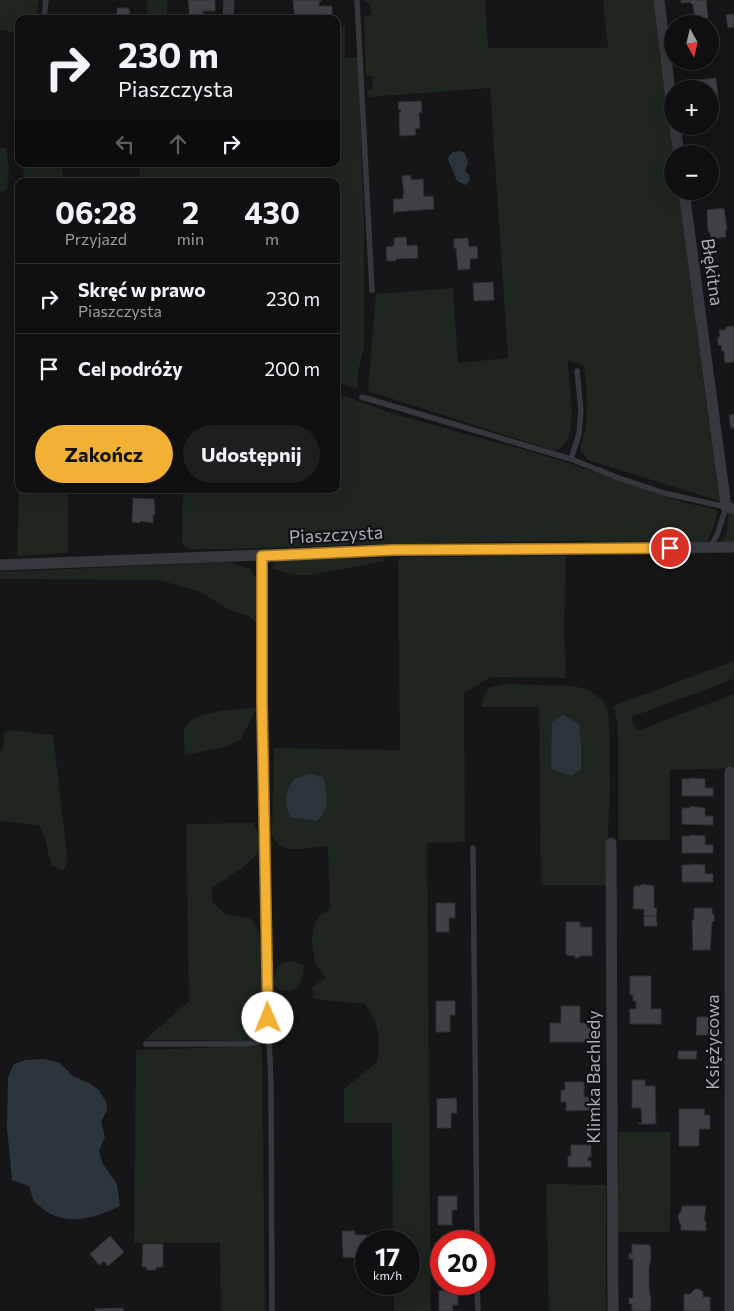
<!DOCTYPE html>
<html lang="pl">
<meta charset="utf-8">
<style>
:root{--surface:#101012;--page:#1e1e20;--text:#f1f3f6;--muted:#9c9d9f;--line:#303032;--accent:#f2b134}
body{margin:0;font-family:Commissioner,sans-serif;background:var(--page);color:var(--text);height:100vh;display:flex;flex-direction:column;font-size:19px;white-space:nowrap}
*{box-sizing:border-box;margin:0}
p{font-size:16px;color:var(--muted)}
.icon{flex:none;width:28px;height:28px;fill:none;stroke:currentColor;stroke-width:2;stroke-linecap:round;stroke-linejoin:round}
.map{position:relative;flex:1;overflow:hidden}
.side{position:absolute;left:15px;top:178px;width:325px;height:315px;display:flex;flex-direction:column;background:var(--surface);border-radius:10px;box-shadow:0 5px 20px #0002,0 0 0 1px var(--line)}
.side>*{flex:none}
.banner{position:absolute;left:15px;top:15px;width:325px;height:152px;border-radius:10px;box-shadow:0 5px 20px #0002,0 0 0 1px var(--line);background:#101012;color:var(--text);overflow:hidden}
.needle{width:32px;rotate:172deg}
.tools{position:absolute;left:664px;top:15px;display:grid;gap:10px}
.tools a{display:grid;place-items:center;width:55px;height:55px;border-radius:50%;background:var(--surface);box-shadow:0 5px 20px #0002,0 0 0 1px var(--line);font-size:25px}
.speed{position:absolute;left:355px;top:1230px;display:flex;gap:10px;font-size:25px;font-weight:700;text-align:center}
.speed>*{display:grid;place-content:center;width:65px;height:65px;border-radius:50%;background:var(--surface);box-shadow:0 5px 20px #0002,0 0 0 1px var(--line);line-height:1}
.speed small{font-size:12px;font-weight:400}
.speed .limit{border:8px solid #d22;background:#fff;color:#111}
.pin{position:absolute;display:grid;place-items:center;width:42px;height:42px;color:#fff;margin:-21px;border:2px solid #fff;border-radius:50%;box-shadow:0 1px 5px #0007}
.me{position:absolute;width:55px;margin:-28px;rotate:359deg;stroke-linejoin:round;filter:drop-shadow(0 0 4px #0008)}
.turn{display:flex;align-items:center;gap:18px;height:105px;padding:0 20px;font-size:22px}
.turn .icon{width:65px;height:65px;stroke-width:2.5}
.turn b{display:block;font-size:35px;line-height:42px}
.lanes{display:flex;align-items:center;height:48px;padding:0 20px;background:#0003;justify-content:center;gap:25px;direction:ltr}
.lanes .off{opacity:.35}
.eta{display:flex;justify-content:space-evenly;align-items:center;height:85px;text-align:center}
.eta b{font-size:30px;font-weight:700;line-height:35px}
.action{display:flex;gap:10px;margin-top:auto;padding:10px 20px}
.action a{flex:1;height:58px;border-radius:30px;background:var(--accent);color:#111;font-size:20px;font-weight:700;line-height:58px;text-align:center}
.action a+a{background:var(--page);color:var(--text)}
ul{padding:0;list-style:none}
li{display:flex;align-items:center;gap:15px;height:70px;padding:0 20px;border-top:1px solid var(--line)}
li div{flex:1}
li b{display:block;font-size:19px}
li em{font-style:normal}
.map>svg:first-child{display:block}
</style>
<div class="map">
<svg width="734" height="1311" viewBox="0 0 734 1311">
<rect width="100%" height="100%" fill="#161618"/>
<path fill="#1e261f" d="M 0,0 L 39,0 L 36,19 L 19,19 L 19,33 L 0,30 Z
M 147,0 L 167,0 L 167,19 L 147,19 Z
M 364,0 L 485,0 L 488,48 L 608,48 L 603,0 L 654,0 L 674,154 L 672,154 L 672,191 L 679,191 L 719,501 L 588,460 L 580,449 C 590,420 587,396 584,366 L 568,360 C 567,380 579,426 564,444 C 562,447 558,449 555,451 L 368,391 L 376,294 L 453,288 L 458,363 L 508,358 L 490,88 L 368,97 L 367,91 L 372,88 L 373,77 L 366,75 L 364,17 L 371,14 L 370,4 Z
M 345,25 L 345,58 L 358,57 L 364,223 L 364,346 L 359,367 L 357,389 L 336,382 L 336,181 L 139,181 L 140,164 L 336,164 L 336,26 Z
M 0,148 L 6,148 L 9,166 L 7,189 L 0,193 Z
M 22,164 L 61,164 L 64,181 L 25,181 Z
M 336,393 L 394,414 L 560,460 L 682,502 L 717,510 C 716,523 713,532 706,542 L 562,541 L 380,544 L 228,549 L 190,549 L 182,544 L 183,489 L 336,489 Z
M 19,489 L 68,489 L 68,553 L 17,556 Z
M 728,513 L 734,515 L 734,542 L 722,542 C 728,534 728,523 728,513 Z
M 566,556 L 564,633 L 566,678 L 491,677 L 464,693 L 465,842 L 427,843 L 431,1311 L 394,1311 L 394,1284 L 409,1284 L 409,1241 L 393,1241 L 392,1123 L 344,1123 L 344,1089 L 377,1062 C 381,1035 379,1026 365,1004 L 315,999 L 312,987 L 326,978 L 315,964 L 312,942 L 314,923 L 322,914 L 330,909 L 328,846 L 302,849 L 288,849 L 279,846 L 272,835 L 274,748 L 400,750 L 398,560 L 402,557 Z
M 382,558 L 386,561 L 310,575 C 296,576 285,573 272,568 L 276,561 L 281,560 Z
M 229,562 L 251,569 L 256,579 L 257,624 L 249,616 L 230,610 L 200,592 L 159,580 L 0,579 L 0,572 Z
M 734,661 L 734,679 L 631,717 L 637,731 L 734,694 L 734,768 L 670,770 L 670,840 L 618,840 L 618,736 L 617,721 L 613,706 Z
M 504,684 L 574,686 L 591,691 L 603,701 L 607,708 L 609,721 L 610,786 L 606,885 L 541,885 L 539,707 L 481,707 L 484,696 L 488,688 Z
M 257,708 L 241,739 L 228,746 L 185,755 C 185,747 182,735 185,728 C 192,710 240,709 257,708 Z
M 10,730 L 53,735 L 67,855 L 67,865 L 63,870 L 52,866 C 47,853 47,836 39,825 L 0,821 L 0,752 L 4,748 L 4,734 Z
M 254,823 L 258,835 L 258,852 L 245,866 L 212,888 L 212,901 L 225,914 L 251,919 L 257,928 L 262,949 L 264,1026 L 261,1037 L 249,1041 L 145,1040 L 189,1001 L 186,824 Z
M 292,961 L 304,965 C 303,983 299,994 279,990 L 274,984 C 276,968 275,964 292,961 Z
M 262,1046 L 265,1311 L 221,1311 L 220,1243 L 134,1243 L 136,1050 Z
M 619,1132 L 671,1132 L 670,1232 L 618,1232 Z
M 546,1184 L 606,1185 L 606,1311 L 549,1311 Z"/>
<path fill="#2c353c" d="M 460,151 L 465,153 L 468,163 L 465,171 L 469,175 L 470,180 L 466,185 L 457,181 L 448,159 L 449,156 L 453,152 Z
M 563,715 L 579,724 L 581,745 L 581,769 L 571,776 L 551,769 L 552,722 Z
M 309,774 L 323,777 C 327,792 330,810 317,821 L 290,817 C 284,800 285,794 294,779 Z
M 44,1059 L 60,1063 L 73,1076 L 89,1083 L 99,1090 L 107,1104 L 107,1110 L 101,1122 L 105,1137 L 99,1151 L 103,1164 L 117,1184 L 120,1206 C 96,1218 66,1227 43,1209 C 40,1206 36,1204 34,1201 C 32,1197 31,1191 29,1186 L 12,1180 L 7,1127 L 8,1077 L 14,1064 L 25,1060 Z"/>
<path fill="#404145" stroke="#303034" d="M 188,0 L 215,0 L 215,11 L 203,11 L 203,19 L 190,19 Z
M 293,0 L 322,0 L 319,2 L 319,6 L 332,6 L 332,19 L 295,19 Z
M 681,0 L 708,0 L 706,0 L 708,18 L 695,19 L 693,5 L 690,2 L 681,3 Z
M 117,8 L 129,8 L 130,19 L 117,19 Z
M 734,14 L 734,27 L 728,28 L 726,15 Z
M 716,78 L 719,108 L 710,109 L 710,89 L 698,89 L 697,80 Z
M 421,101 L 422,113 L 419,112 L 420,128 L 415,129 L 416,135 L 400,136 L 399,113 L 401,112 L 401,109 L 399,110 L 398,102 Z
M 411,175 L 411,180 L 423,179 L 424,197 L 433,196 L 434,209 L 395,212 L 394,214 L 393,199 L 403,199 L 403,195 L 404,195 L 402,176 Z
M 724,208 L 727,230 L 725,230 L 726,237 L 711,239 L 710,232 L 708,232 L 707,210 Z
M 406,237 L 407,246 L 417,245 L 418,258 L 396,259 L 396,261 L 387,261 L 386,247 L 394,246 L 394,238 Z
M 468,238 L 469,247 L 477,246 L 478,258 L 470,259 L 470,269 L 458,270 L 456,248 L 454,248 L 454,239 Z
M 493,282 L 494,300 L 474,301 L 473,283 Z
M 734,326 L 734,362 L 725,363 L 724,351 L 722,351 L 721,345 L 718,345 L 718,337 L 720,337 L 719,330 L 726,330 L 726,327 Z
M 734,414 L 734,428 L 731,428 L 729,415 Z
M 133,498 L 154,499 L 155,515 L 153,515 L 153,523 L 140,521 L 140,523 L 132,522 Z
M 690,778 L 705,779 L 705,788 L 713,788 L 713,796 L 682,796 L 682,779 L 690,779 Z
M 690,806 L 705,808 L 705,816 L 713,816 L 713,825 L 682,824 L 682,808 L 690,808 Z
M 690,835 L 705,836 L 705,845 L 713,845 L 713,853 L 682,853 L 682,836 L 690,836 Z
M 690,864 L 705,865 L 705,874 L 713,874 L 713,882 L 682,882 L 682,865 L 690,865 Z
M 642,884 L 654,886 L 654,908 L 657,908 L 656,916 L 644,916 L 644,909 L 633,909 L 634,886 L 640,886 Z
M 436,903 L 455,903 L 455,918 L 449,918 L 449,932 L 436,932 Z
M 694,908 L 712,908 L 712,914 L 714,914 L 714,921 L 712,922 L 710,950 L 693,950 L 692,920 L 694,920 Z
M 644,916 L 656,916 L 657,926 L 644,926 Z
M 566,922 L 580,922 L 580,927 L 592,927 L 592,956 L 579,956 L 579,958 L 575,958 L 575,956 L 566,955 Z
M 630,976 L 651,976 L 651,1009 L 661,1009 L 661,1024 L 630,1024 L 630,1009 L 636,1009 L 636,1001 L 633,1001 L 633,995 L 630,995 Z
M 436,1001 L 455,1001 L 455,1015 L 450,1015 L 450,1032 L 436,1032 Z
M 561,1006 L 580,1006 L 580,1023 L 587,1023 L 587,1028 L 594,1028 L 593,1042 L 550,1042 L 550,1023 L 561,1023 Z
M 697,1017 L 715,1017 L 715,1035 L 696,1035 Z
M 678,1051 L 697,1051 L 696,1059 L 678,1059 Z
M 632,1080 L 645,1080 L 645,1086 L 655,1086 L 656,1124 L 638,1124 L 638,1123 L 642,1123 L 641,1108 L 632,1108 Z
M 565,1082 L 584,1082 L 584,1097 L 593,1097 L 593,1110 L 566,1111 L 566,1102 L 561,1102 L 561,1090 L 565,1090 Z
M 456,1098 L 457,1113 L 451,1113 L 451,1128 L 437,1128 L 437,1099 Z
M 679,1109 L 705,1109 L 704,1115 L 710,1115 L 710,1129 L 699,1129 L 699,1146 L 679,1146 Z
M 571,1145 L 591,1145 L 591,1157 L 588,1157 L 588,1161 L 591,1161 L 591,1167 L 568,1167 L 568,1156 L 571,1156 Z
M 438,1196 L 457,1196 L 457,1210 L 452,1210 L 452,1225 L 438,1225 Z
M 682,1206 L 706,1206 L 704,1221 L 706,1221 L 706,1231 L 681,1230 L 681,1224 L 680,1224 L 678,1217 L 680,1212 L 681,1212 Z
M 342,1231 L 355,1231 L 355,1235 L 367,1235 L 366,1259 L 343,1257 Z
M 110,1236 L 124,1252 L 108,1266 L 104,1261 L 99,1265 L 90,1254 Z
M 143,1244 L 163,1244 L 163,1267 L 156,1267 L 156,1270 L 147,1270 L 147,1267 L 142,1267 Z
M 632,1244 L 650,1245 L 651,1259 L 649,1267 L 649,1290 L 651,1300 L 650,1311 L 632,1311 L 632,1304 L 629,1304 L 629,1298 L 633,1298 L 633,1259 L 629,1259 L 629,1253 L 632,1254 Z
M 695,1289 L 699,1289 L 703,1292 L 703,1297 L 710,1297 L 710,1311 L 684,1311 L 684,1294 L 690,1294 Z
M 458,1290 L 458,1305 L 452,1305 L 453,1311 L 439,1311 L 439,1291 Z
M 123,1308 L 123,1311 L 95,1311 L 95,1309 Z"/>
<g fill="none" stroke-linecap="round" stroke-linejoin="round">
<path stroke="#37383d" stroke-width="5.5" d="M 357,0 L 372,290
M 44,19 L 46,0
M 362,397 L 571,459 L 616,477 L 664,493 L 726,507 L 717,535 L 711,546
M 571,459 L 579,434 L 581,410 L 577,371
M 262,556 L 262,705 L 269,1038 L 271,1083 L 272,1311
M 473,848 L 477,1241
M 146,1044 L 243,1044 L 255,1043 L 269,1038
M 477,1284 L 478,1311"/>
<path stroke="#37383d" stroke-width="11" d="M 659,0 L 672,107
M 228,19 L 229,0
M 675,126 L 679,154
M 684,191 L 726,507 L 734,509
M 0,565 L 393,550 L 734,547
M 611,843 L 613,1311
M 730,1311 L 730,772"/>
</g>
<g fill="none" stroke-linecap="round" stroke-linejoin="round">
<defs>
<path id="route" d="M 268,1018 L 262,704 L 262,556 L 393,550 L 670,548"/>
</defs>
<use href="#route" stroke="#9d7322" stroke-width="12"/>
<use href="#route" stroke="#f2b134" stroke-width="9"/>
</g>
<g text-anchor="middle" stroke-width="4.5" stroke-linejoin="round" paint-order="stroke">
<g font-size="18" fill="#a8adb8" stroke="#111113">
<text transform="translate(712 272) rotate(82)" y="6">Błękitna</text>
<text transform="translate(336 535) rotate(-3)" y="6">Piaszczysta</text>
<text transform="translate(713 1042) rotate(-90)" y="6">Księżycowa</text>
<text transform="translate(594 1077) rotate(-90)" y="6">Klimka Bachledy</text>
</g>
</g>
</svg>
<div class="tools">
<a><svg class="needle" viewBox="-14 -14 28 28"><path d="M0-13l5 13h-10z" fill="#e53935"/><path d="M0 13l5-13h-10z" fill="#9c9d9f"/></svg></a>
<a>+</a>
<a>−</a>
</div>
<div class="speed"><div>17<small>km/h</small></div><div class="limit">20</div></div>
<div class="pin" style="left:670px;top:548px;background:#d93025"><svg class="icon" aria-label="arrive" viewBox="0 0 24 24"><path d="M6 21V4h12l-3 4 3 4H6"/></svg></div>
<svg class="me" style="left:268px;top:1018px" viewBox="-20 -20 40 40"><circle r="19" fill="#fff"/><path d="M0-13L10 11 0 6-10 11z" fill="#f2b134"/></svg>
<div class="banner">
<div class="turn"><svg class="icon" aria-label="right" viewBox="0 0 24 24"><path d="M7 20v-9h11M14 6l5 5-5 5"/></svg><div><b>230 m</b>Piaszczysta</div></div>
<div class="lanes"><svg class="icon off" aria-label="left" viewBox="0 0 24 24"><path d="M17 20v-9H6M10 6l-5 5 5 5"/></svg><svg class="icon off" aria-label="ahead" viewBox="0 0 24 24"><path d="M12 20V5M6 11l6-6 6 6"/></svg><svg class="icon" aria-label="right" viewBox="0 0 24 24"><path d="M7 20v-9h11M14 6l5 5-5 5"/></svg></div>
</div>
<section class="side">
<div class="eta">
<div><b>06:28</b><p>Przyjazd</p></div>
<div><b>2</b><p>min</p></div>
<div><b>430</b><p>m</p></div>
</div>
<ul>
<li><svg class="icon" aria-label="right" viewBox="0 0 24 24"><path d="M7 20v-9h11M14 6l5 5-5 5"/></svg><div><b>Skręć w prawo</b><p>Piaszczysta</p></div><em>230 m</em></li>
<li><svg class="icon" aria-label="arrive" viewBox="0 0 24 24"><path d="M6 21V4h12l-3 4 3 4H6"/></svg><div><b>Cel podróży</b></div><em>200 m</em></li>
</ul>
<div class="action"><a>Zakończ</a><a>Udostępnij</a></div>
</section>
</div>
